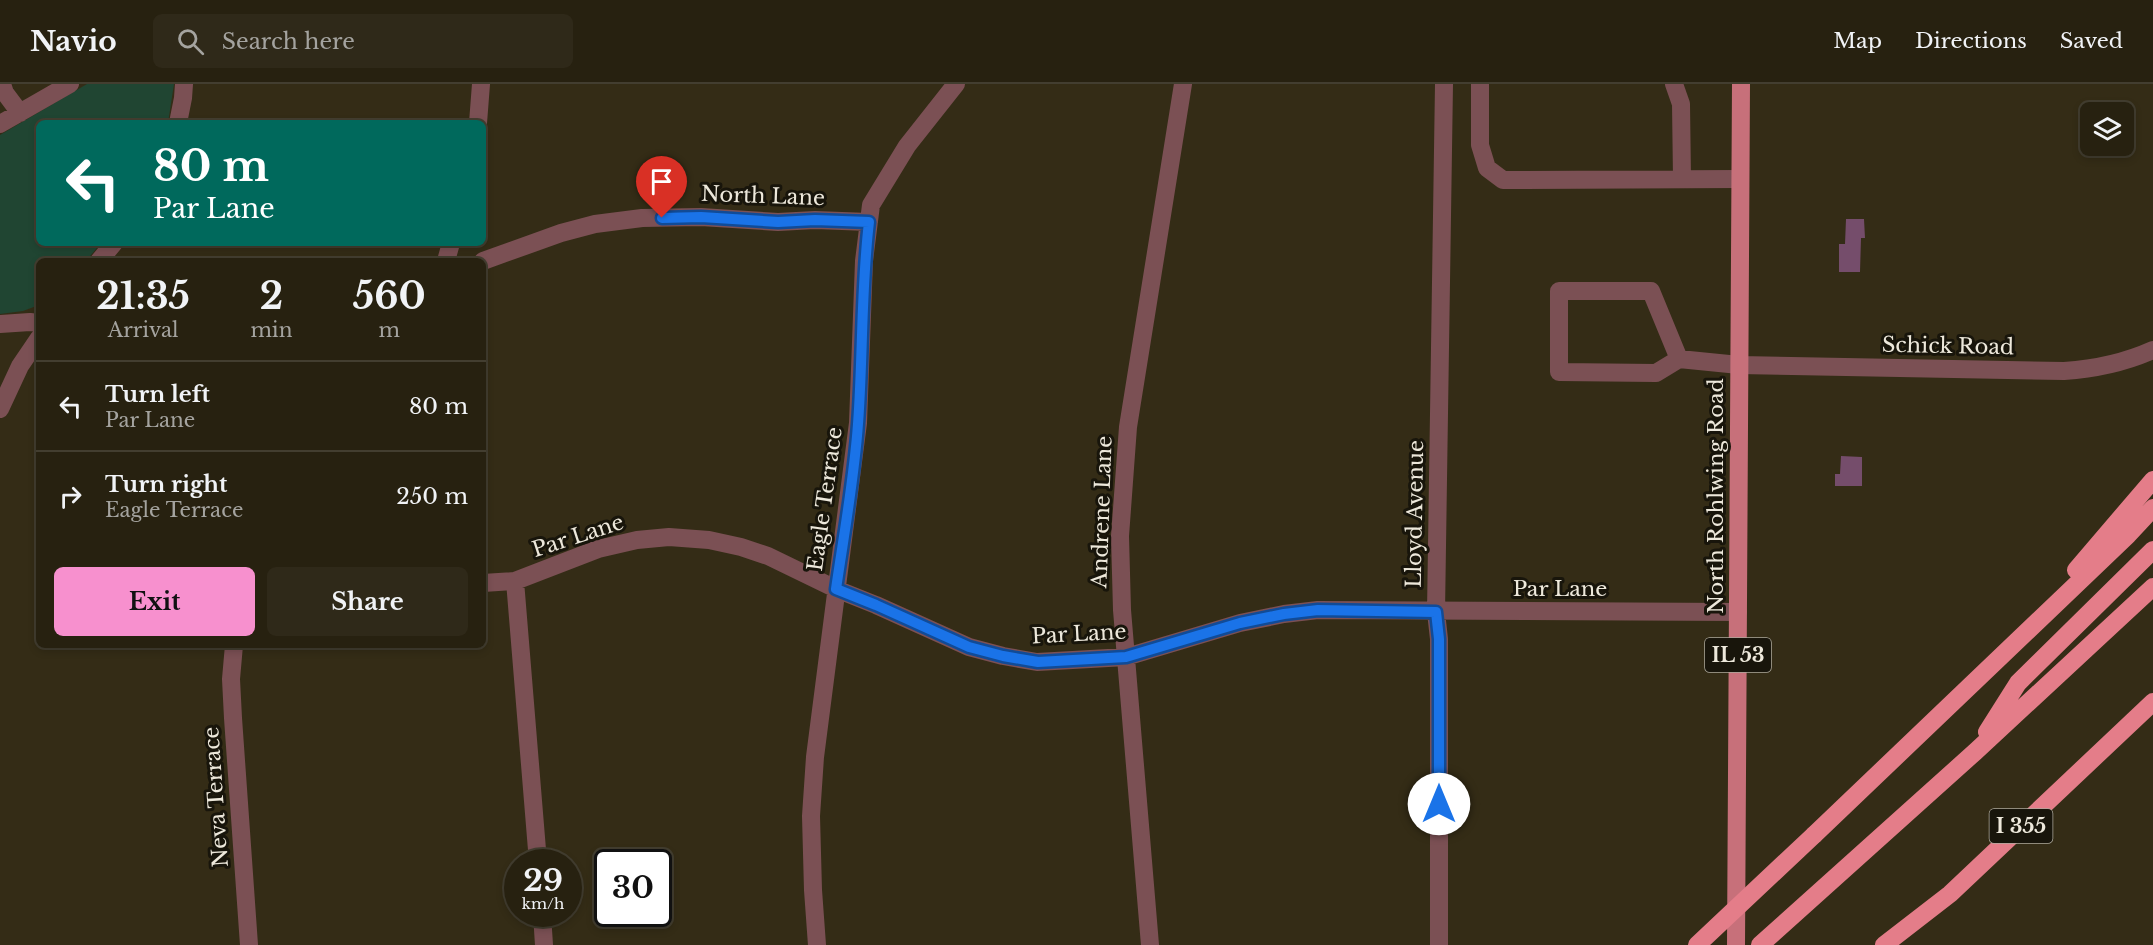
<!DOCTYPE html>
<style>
:root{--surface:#272110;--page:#2f2919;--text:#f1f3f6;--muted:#a4a39f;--line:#433e30;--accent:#f790ce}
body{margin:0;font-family:"Libre Baskerville",serif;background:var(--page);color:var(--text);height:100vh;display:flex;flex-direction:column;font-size:22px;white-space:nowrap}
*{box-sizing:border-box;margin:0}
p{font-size:20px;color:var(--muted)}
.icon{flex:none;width:33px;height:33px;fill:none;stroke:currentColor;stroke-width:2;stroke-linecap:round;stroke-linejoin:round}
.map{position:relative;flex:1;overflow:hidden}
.sheet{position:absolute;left:36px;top:174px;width:450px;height:390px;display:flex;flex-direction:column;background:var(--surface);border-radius:9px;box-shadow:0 3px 9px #0003,0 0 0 2px var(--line)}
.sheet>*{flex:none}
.guide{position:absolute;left:36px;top:36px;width:450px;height:126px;border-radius:9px;box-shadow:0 3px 9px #0003,0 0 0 2px var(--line);background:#00695c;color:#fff;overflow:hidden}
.fabs{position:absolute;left:2080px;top:18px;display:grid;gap:12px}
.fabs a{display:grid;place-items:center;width:54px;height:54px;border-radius:9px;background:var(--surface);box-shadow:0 3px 9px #0003,0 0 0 2px var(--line);font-size:30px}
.speed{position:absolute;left:504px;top:765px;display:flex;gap:12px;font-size:30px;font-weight:700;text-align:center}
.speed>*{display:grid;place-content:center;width:78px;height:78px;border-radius:50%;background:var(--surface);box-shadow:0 3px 9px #0003,0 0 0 2px var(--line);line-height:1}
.speed small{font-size:15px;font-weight:400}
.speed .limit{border:3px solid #111;border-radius:9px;background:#fff;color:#111}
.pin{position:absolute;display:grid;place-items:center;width:51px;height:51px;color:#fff;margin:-62px -26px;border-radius:50% 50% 50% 0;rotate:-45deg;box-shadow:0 0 6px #0007}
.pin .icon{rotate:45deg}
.me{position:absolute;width:66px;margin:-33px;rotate:0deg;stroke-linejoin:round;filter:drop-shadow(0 0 4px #0008)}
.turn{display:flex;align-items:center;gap:21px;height:126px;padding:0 18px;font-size:27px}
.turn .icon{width:78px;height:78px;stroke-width:2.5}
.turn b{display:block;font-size:42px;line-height:51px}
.eta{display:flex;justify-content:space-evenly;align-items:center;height:102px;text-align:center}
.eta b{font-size:36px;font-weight:700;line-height:42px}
.primary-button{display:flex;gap:12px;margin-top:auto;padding:12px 18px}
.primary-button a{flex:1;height:69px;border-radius:9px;background:var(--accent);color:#111;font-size:24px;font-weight:700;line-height:69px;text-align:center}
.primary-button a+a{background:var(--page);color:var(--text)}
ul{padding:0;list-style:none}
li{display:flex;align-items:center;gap:18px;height:90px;padding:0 18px;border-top:2px solid var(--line)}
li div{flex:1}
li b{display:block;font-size:22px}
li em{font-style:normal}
header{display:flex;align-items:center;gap:36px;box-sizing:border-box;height:84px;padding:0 30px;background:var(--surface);border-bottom:2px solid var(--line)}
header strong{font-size:28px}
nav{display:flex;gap:33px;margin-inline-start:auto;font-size:21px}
.search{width:420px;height:54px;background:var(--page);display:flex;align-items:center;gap:15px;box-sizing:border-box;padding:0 21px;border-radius:9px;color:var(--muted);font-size:22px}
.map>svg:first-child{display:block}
</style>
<header>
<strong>Navio</strong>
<div class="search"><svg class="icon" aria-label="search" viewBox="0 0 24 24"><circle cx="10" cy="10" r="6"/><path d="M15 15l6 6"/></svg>Search here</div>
<nav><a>Map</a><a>Directions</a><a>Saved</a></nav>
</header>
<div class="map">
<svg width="2153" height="861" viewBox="0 0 2153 861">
<rect width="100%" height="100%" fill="#342c16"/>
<path fill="#204532" d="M 87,0 L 174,0 L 168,39 L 39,39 L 39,159 L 101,159 L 86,177 L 39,177 L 39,221 L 23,227 L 0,230 L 0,51 Z"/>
<path fill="#754d6b" d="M 1846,135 L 1864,135 L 1865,154 L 1861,154 L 1860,188 L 1839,188 L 1839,160 L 1845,160 Z
M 1841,372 L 1862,373 L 1862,402 L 1835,402 L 1835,390 L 1840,390 Z"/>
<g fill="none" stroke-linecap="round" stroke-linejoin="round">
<path stroke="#7b5054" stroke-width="18" d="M 2,0 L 5,9 L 20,29
M 1480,0 L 1480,61 L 1487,84 L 1503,96 L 1740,95
M 1674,0 L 1681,20 L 1682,95
M 178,39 L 183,14 L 184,0
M 478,39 L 481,0
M 0,40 L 70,0
M 99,177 L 114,159
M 446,177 L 451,159
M 483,177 L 561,149 L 595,140 L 642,134 L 701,133 L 778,138 L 815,136 L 869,138
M 0,240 L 30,238 L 39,239
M 1679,275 L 1651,207 L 1559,207 L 1559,288 L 1656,289 L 1679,275 L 1739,281 L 2064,287 C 2095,285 2124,279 2153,266
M 0,325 L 20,282 L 39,254
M 515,497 L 538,778
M 483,499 L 515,497 L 598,465 L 637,456 L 669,453 L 709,456 L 741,463 L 768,472 L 836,505 L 876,521 L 969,563 L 1003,572 L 1037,578 L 1126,573 L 1240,539 L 1284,530 L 1318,526 L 1738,528
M 234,561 L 231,595 L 233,634 L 249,861
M 542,830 L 544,861
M 817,861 L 813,806 L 811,732 L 815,673 L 858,339 L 864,177 L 871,121 L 907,62 L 956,0
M 1150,861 L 1122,526 L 1120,452 L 1128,343 L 1183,0
M 1439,861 L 1439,555 L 1436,528 L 1444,0"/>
<path stroke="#c7707a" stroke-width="18" d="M 1736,861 L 1741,0"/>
<path stroke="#e47d89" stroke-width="18" d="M 2076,486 L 2153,396
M 1987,648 L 2018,599 L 2153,466
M 1814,751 L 2128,451 L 2153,424
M 1760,861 L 1975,668 L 2153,503
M 1884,861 L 1950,810 L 2153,618"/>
<path stroke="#e47d89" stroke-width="18" d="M 1697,861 L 1814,751"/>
</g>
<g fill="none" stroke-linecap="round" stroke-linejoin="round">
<defs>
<path id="route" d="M 662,134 L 701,133 L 778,138 L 815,136 L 869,138 C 861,205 863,273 858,340 C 854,396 844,450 836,505 L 876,521 L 969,563 L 1003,572 L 1038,578 L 1126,573 L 1240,539 L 1284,530 L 1318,526 L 1436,528 L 1439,555 L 1439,720"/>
</defs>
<use href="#route" stroke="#114b97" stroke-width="15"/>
<use href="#route" stroke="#1a73e8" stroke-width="10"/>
</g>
<g text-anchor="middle" stroke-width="6" stroke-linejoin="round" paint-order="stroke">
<g fill="#18150b" stroke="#ada99d" stroke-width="1.5">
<rect x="1705" y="554" width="66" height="34" rx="4.5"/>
<rect x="1989.5" y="725" width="63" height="34" rx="4.5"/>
</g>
<g font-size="20" font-weight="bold" fill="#ede8db">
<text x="1738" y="578">IL 53</text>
<text x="2021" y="749">I 355</text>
</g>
<g font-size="21" fill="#ede8db" stroke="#18150b">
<text transform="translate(763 112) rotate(2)" y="7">North Lane</text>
<text transform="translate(1948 262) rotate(1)" y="7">Schick Road</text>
<text transform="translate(1716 412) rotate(-90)" y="7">North Rohlwing Road</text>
<text transform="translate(825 415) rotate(-82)" y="7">Eagle Terrace</text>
<text transform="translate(1102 428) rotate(-88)" y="7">Andrene Lane</text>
<text transform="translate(1415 430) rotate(-89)" y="7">Lloyd Avenue</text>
<text transform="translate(578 452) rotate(-18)" y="7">Par Lane</text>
<text x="1560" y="512">Par Lane</text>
<text transform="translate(1079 550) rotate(-3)" y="7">Par Lane</text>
<text transform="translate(216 713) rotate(-94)" y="7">Neva Terrace</text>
</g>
</g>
</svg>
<div class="fabs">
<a><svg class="icon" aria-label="layers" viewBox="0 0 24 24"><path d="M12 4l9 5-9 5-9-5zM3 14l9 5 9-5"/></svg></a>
</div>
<div class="speed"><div>29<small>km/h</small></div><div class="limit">30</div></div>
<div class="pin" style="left:662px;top:134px;background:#d93025"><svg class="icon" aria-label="arrive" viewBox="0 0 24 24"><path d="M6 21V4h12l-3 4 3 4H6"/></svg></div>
<svg class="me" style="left:1439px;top:720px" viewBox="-20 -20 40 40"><circle r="19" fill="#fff"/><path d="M0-13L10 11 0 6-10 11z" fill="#1a73e8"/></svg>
<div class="guide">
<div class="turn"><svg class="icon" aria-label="left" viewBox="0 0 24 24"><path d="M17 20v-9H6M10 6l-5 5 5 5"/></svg><div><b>80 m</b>Par Lane</div></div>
</div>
<section class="sheet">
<div class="eta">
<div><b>21:35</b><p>Arrival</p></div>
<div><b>2</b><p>min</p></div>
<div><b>560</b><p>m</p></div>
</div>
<ul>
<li><svg class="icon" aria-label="left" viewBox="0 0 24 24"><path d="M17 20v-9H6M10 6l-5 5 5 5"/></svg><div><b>Turn left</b><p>Par Lane</p></div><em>80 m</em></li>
<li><svg class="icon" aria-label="right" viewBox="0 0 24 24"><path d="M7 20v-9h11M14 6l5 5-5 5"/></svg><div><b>Turn right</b><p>Eagle Terrace</p></div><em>250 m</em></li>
</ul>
<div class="primary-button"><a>Exit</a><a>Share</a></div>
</section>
</div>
